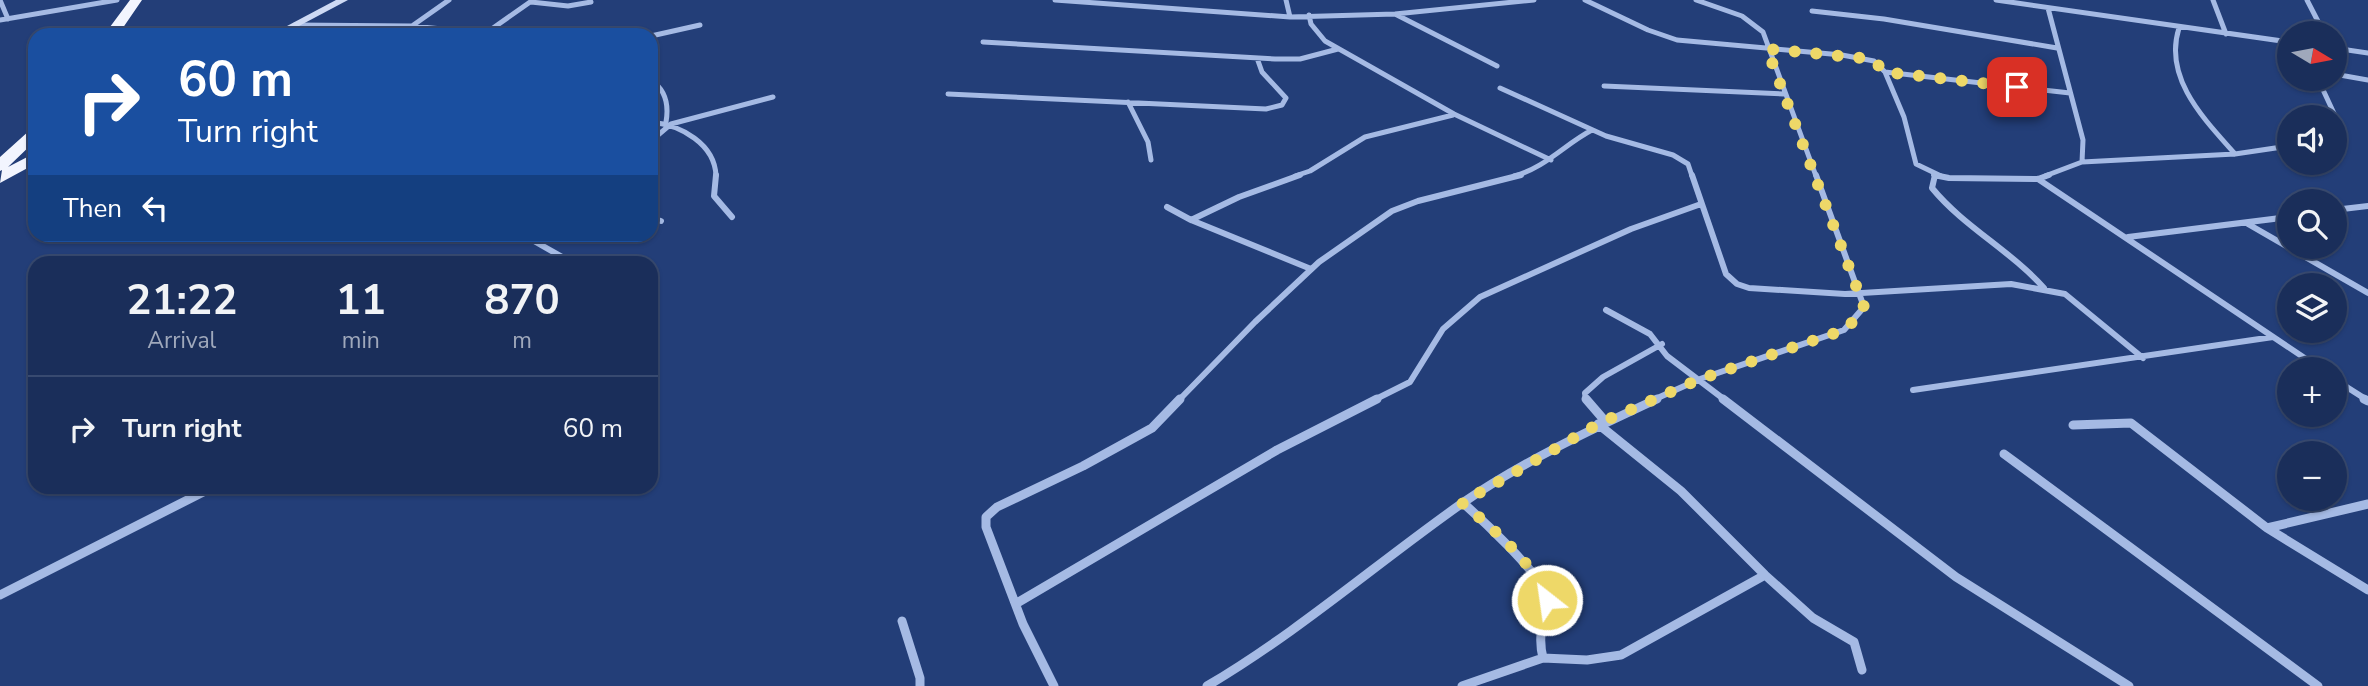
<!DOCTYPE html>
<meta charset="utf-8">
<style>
:root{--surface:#1a2e5a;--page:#233660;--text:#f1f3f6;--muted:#9fa8bb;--line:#384a70}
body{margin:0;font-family:"Nunito Sans",sans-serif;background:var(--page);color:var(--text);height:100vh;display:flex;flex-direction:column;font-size:26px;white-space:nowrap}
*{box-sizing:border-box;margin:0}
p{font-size:23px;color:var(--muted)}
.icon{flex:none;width:38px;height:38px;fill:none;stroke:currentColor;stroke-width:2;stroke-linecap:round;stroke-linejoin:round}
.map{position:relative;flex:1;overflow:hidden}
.panel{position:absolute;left:28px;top:256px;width:630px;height:238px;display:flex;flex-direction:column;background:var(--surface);border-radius:21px;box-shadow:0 2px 5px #0004,0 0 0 2px var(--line)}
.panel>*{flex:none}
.guide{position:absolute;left:28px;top:28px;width:630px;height:214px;border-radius:21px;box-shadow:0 2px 5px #0004,0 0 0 2px var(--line);background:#1a4fa0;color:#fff;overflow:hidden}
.needle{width:46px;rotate:100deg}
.controls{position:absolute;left:2277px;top:21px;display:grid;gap:14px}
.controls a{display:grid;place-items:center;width:70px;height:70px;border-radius:50%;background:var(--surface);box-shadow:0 2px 5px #0004,0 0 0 2px var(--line);font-size:35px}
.pin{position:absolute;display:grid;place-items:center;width:60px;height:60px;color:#fff;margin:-30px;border-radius:14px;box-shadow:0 4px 10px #0006}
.me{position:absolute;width:77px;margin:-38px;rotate:330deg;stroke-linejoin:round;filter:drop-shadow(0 0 5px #0008)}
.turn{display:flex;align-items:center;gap:24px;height:147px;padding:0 35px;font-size:32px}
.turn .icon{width:91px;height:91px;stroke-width:2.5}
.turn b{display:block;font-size:49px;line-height:60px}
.then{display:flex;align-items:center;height:66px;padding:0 35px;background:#0003;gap:14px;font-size:26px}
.eta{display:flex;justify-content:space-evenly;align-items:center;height:119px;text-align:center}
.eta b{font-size:42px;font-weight:700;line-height:49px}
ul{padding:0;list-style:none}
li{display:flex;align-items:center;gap:21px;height:105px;padding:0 35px;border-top:2px solid var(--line)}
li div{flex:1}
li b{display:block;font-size:26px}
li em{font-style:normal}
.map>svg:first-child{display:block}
</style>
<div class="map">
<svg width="2368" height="686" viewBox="0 0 2368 686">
<rect width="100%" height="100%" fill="#233e78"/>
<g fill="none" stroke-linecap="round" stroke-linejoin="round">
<path stroke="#a5bae4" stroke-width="5" d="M 0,0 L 8,19
M 1055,0 L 1290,17 L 1395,14 L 1534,0
M 1286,0 L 1290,17
M 1585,0 L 1648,30 L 1677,40 L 1842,55 L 1874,61 L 1885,72 L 1904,117 L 1916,164 L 1941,176
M 1696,0 L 1742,16 L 1763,32 L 1816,176
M 1996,0 L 2289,42
M 2213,0 L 2226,34
M 2307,0 L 2324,33
M 531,2 L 568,6 L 591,2
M 1812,11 L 1884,19 L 2057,48
M 1395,14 L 1497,66
M 1309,15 L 1311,24 L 1325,41 L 1454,114 L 1551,160
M 0,20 L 117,0
M 295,25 L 412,26 L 502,35
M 412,26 L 449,0
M 2179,28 C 2163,78 2204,119 2235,154
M 486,33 L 533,0
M 651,36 L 700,25
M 983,42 L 1275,59 L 1300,59 L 1338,49
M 2334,48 L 2368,53
M 1885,72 L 2070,93
M 2334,74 L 2368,80
M 2318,79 L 2338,122 L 2340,136 L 2334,139
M 651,80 C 666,90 669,105 666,122
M 1604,86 L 1784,94
M 1500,88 L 1606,136 L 1673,155 L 1688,164 L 1692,176
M 948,94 L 1266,109 L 1282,105 L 1286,98 L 1262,72 L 1257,58
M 1128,102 L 1148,142 L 1151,160
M 651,122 C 681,125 715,144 716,176
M 651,141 L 671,124 L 773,97
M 2082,162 L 2235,154 L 2289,146
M 1295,176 L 1310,171 L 1365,137 L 1453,115
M 1514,176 C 1545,168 1565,144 1592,130
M 2045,176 L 2082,162 L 2083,140 L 2048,8"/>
<path stroke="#a5bae4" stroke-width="6" d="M 716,175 L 714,196 L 732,217
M 1692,175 L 1726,274 L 1737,284 L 1749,288 L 1845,294 L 2011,284 L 2065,294 L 2143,358
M 1934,175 L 1949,178 L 2038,179 L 2049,175
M 1935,175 L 1932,188 C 1964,227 2010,250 2044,288
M 2038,179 L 2321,369
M 1167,207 L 1191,220 L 1311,269
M 2334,210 L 2368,206
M 651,218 L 661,221
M 1191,220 L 1239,197 L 1300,175
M 2248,224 L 2368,293
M 529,234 L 534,241 L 571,262
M 2128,237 L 2289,217
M 1606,310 L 1650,334 L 1667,356 L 1725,400
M 2334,379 L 2367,400
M 1913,390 L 2273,337
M 1179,400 L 1255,322 L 1319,262 L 1392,211 L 1418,201 L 1521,175
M 1374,400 L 1410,382 L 1443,329 L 1480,297 L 1631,229 L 1701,204
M 1586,400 L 1585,393 L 1603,377 L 1662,344
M 1653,400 L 1700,379 L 1844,330 L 1864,307 L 1816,175"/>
<path stroke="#a5bae4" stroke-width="9" d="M 1586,399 L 1605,421
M 1723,399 L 1956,577 L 2129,686
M 2364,399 L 2368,401
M 1598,424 L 1681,491 L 1765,575 L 1813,618 L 1854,642 L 1862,670
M 2073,425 L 2131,423 L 2267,528 L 2368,590
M 2004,454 L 2318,686
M 1463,503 C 1479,517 1541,574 1544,593 C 1548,615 1536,631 1543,658
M 2267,528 L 2368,504
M 0,595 L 215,486
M 1017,603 L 1277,450 L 1377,399
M 902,621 L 920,678 L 920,686
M 1054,686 L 1023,624 L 986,527 L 986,517 L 997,507 L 1083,466 L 1152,428 L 1180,399
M 1207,686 C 1297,633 1376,564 1461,504 C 1522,462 1590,430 1657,399
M 1462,686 L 1543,658 L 1587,660 L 1621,655 L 1765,575"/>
<path fill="#cedaf4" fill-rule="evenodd" d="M 336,0 L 348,0 L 282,35 L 270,35 Z"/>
<path fill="#f2f5fe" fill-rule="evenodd" d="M 130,0 L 142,0 L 118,35 L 104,35 Z
M 35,128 L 35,141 L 8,167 L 35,153 L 35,164 L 0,183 L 2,170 L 0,171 L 0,157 L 30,130 Z"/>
</g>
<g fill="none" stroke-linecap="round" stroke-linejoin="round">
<path stroke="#eed868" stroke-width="12" stroke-dasharray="0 21.6" d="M 1547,600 C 1536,564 1491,527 1462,503 L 1598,424 L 1700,379 L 1844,330 L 1856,319 L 1864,307 L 1767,49 L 1863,58 L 1874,61 L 1885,72 L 2017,87"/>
</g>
</svg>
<div class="controls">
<a><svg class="needle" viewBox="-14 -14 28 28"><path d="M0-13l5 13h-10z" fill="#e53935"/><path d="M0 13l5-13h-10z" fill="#9fa8bb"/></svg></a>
<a><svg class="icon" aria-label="sound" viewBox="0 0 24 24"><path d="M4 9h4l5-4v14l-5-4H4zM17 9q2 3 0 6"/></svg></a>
<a><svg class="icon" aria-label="search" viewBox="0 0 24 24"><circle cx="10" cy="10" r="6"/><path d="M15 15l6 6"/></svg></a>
<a><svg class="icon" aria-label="layers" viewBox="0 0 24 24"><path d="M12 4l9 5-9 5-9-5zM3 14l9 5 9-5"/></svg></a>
<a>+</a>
<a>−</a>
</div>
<div class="pin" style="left:2017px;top:87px;background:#d93025"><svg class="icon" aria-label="arrive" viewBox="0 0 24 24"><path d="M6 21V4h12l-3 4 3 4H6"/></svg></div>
<svg class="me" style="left:1547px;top:600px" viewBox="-20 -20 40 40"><circle r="17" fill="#eed868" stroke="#fff" stroke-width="3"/><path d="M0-11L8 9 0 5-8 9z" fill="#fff"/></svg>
<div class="guide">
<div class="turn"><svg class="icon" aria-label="right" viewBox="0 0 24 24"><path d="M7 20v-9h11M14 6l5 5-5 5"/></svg><div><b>60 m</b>Turn right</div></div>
<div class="then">Then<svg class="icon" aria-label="left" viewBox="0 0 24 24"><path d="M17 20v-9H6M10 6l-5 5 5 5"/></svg></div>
</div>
<section class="panel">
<div class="eta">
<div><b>21:22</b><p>Arrival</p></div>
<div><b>11</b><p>min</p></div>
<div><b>870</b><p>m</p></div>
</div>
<ul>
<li><svg class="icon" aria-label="right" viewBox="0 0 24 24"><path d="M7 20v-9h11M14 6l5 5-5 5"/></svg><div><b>Turn right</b></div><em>60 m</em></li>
</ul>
</section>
</div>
